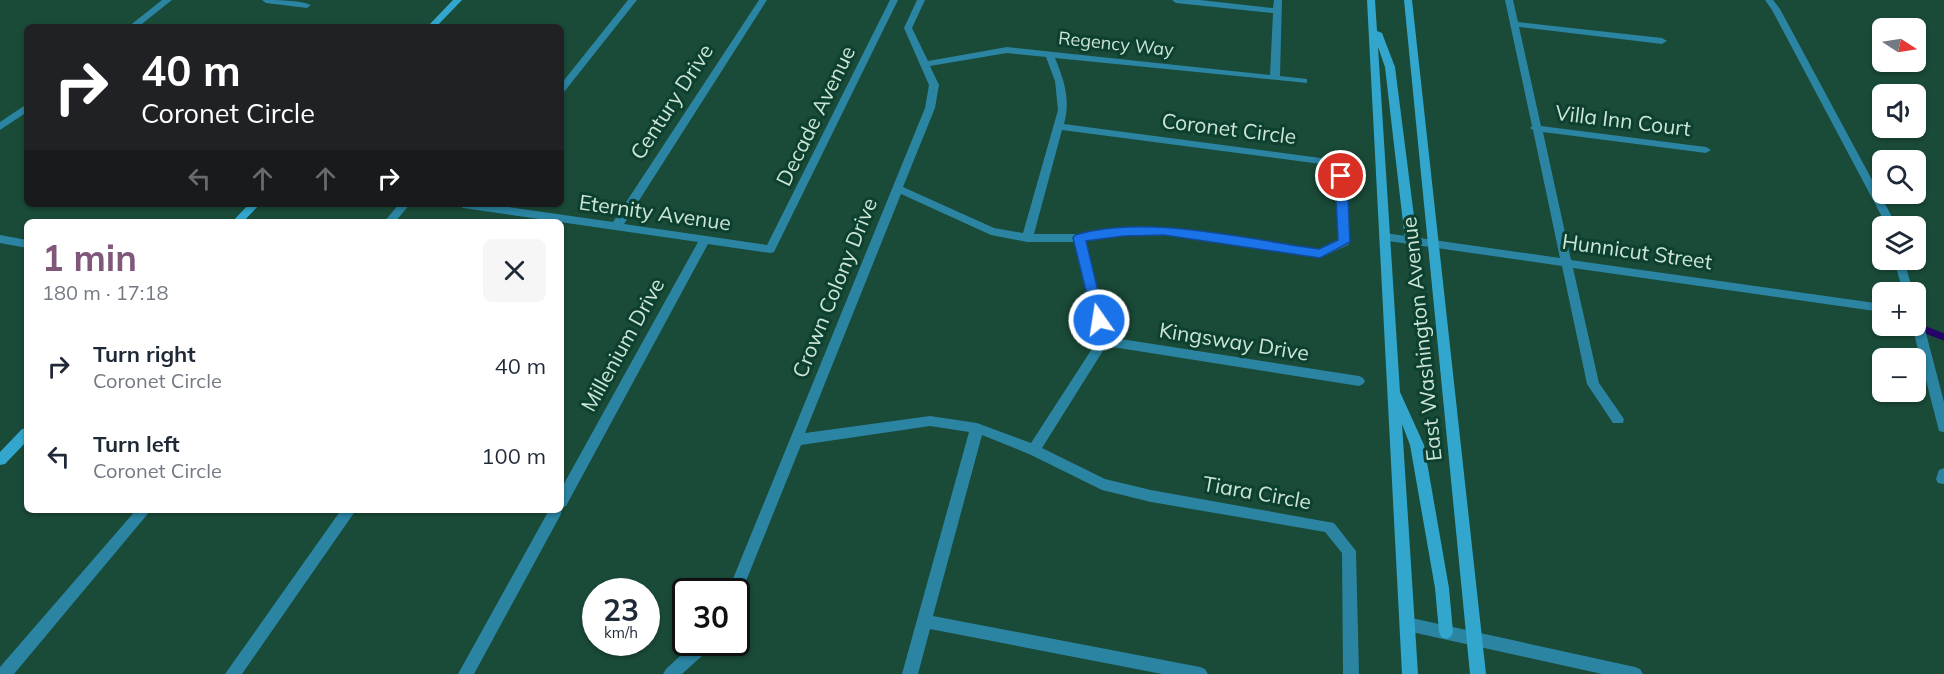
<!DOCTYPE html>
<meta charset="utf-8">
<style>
:root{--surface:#fff;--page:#f6f6f7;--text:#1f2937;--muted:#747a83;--accent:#80577a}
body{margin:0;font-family:Mulish,sans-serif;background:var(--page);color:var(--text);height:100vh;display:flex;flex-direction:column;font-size:22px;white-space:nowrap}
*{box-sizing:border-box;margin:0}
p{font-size:20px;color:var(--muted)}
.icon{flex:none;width:33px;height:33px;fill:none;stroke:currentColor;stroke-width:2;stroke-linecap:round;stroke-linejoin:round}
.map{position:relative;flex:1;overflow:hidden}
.panel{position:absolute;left:24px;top:219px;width:540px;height:294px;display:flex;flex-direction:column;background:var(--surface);border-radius:9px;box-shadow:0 2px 4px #0004}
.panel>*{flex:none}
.guide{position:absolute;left:24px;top:24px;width:540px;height:183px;border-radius:9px;box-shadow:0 2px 4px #0004;background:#202124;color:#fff;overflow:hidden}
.needle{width:39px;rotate:102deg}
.buttons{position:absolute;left:1872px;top:18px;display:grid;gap:12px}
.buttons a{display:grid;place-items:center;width:54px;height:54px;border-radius:9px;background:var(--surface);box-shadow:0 2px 4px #0004;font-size:30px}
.speed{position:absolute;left:582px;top:578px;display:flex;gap:12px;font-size:30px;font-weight:700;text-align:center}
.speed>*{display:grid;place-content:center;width:78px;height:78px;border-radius:50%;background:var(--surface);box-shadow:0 2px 4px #0004;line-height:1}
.speed small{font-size:15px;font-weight:400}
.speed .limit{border:3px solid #111;border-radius:9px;background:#fff;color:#111}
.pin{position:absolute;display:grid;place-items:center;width:51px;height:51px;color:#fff;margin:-26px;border:3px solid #fff;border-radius:50%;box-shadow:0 2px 6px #0007}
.me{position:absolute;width:66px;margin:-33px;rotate:347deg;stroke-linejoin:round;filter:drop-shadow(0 0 4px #0008)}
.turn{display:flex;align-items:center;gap:21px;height:126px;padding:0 18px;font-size:27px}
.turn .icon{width:78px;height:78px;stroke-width:2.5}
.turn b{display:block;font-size:42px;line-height:51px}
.lanes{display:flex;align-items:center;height:57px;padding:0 18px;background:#0003;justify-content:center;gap:30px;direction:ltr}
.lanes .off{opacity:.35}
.round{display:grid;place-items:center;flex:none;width:63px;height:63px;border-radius:9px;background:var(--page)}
.summary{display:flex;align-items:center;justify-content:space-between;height:102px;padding:0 18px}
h1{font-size:36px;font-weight:700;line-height:45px;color:var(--accent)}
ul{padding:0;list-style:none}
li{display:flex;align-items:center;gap:18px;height:90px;padding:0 18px}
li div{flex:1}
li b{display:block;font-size:22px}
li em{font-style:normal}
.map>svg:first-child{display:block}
</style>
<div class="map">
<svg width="1944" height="674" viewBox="0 0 1944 674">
<rect width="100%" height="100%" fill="#1a4a38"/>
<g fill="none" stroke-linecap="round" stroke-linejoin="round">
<path stroke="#250469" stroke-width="7" d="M 1915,326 L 1944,337"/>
<path fill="#2a84a2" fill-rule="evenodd" d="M 162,0 L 172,0 L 138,27 L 128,27 Z
M 262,0 C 277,0 299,0 311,5 L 307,8 L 266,3 Z
M 628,0 L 637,0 L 564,92 L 561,93 L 561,84 Z
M 759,0 L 767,0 L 624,224 L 767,245 L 890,0 L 898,0 L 774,252 L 770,253 L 708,244 L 566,506 L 562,508 L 561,514 L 474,674 L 458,674 L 549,510 L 561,510 L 561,489 L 698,242 L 463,208 L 458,204 L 487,204 L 613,222 Z
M 917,0 L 925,0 L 912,28 L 928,61 L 1007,47 L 1270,75 L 1273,13 L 1176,3 L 1172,0 L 1200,0 L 1273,8 L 1274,0 L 1282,0 L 1280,76 L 1307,79 L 1307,83 L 1055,58 C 1064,80 1071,100 1064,124 L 1328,159 L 1346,176 L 1350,242 L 1348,245 L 1320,258 L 1164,235 L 1124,236 L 1085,241 L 1108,337 L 1359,376 L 1363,378 L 1365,381 L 1363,384 L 1359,386 L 1106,346 L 1042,448 L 1105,479 L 1151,490 L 1334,523 L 1356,551 L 1359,674 L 1343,674 L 1342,553 L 1325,532 L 1151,502 L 1102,490 L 1029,454 L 982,435 L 933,616 L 1200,667 L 1205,669 L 1208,674 L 1162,674 L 930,629 L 918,674 L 902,674 L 969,432 L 930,426 L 801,445 L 740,596 L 736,597 L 736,591 L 728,591 L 925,108 L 929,85 L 904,28 ZM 1007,53 L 1046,57 L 1055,81 L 1058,110 L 1023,233 L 994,228 L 903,187 L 935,108 L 939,85 L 930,66 ZM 1062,130 L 1321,164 L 1336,177 L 1338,240 L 1319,250 L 1164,227 L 1124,228 L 1079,234 L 1034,234 ZM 901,194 L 991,235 L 1027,242 L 1074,242 L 1097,341 L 1031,443 L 977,423 L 930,416 L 805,433 Z
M 1505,0 L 1513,0 L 1518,22 L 1662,38 L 1667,41 L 1662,44 L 1519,27 L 1541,126 L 1706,147 L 1711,150 L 1706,153 L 1543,132 L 1571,260 L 1882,304 L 1882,312 L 1573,268 L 1599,383 L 1624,419 L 1623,423 L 1613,423 L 1587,384 L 1562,266 L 1381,240 L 1379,237 L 1381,234 L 1385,233 L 1560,258 L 1533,130 L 1530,128 L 1532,126 Z
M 1765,0 L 1773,0 L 1780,9 L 1891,215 L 1894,226 L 1884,226 L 1881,215 L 1772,10 Z
M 27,104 L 27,112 L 0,130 L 0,122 Z
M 399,204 L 410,204 L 395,222 L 384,222 Z
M 0,235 L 27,240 L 27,248 L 0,243 Z
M 1894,260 L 1904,260 L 1913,292 L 1903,292 Z
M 1916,314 L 1922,318 L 1944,402 L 1944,432 L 1939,431 L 1938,427 L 1912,326 L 1916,326 Z
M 1944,468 L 1944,484 L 1938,483 L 1936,479 L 1939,470 Z
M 136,510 L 151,510 L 14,674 L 0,674 L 0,667 Z
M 341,510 L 356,510 L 242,674 L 225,674 Z
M 1407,617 L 1635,667 L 1640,669 L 1643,674 L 1602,674 L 1407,631 L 1402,629 L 1400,624 L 1402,619 Z
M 695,642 L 712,642 L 703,655 L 682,674 L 663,674 L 666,669 Z"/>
<path fill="#32a6cc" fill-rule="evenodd" d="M 453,0 L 462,0 L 436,27 L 427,27 Z
M 1367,0 L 1375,0 L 1377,31 L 1382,33 L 1395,67 L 1417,240 L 1411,244 L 1405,240 L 1385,67 L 1378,47 L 1400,392 L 1424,445 L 1449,588 L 1453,632 L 1451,637 L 1446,639 L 1441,637 L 1439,632 L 1435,588 L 1410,445 L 1402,424 L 1418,674 L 1402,674 Z
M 1404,0 L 1412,0 L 1486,674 L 1470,674 Z
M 249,204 L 260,204 L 243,222 L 232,222 Z
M 27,428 L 27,441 L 5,464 L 0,465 L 0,452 L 22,429 Z"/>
</g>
<path fill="#1a73e8" stroke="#114b97" stroke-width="1.5" d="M 1341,172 L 1347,176 L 1350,242 L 1320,258 L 1164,235 L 1124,236 L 1086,241 L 1105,320 L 1103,323 L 1094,323 L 1073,238 L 1075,235 C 1148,214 1244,239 1319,249 L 1338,240 L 1335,176 Z"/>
<g text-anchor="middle" stroke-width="6" stroke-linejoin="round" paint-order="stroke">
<g font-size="18" fill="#cce5d9" stroke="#0d402e">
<text transform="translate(1116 44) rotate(6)" y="6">Regency Way</text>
</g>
<g font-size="21" fill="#cce5d9" stroke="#0d402e">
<text transform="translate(672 102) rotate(-57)" y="7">Century Drive</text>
<text transform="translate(816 116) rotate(-64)" y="7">Decade Avenue</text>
<text transform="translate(1623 121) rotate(7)" y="7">Villa Inn Court</text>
<text transform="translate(1229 129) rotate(7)" y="7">Coronet Circle</text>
<text transform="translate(655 213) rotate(8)" y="7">Eternity Avenue</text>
<text transform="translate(1637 252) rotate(8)" y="7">Hunnicut Street</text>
<text transform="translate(835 288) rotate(-68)" y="7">Crown Colony Drive</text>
<text transform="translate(1422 339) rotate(-96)" y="7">East Washington Avenue</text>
<text transform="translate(1234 342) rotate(9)" y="7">Kingsway Drive</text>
<text transform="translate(623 345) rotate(-61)" y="7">Millenium Drive</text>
<text transform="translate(1257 493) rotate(10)" y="7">Tiara Circle</text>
</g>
</g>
</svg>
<div class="buttons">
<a><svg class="needle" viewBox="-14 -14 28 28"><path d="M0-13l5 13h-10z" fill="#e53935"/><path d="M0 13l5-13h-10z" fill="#747a83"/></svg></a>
<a><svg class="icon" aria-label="sound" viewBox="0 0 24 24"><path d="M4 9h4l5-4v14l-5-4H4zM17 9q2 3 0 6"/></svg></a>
<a><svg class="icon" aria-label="search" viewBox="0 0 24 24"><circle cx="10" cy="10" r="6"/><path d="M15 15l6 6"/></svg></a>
<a><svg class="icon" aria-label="layers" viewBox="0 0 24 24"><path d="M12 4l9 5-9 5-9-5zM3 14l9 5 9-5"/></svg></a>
<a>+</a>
<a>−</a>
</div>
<div class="speed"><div>23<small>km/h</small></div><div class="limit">30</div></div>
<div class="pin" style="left:1341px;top:176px;background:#d93025"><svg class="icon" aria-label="arrive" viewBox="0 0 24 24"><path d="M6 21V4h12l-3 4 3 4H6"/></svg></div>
<svg class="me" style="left:1099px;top:320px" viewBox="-20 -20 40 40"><circle r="17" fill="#1a73e8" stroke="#fff" stroke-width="3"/><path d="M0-11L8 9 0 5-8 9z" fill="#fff"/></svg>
<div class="guide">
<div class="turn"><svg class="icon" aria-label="right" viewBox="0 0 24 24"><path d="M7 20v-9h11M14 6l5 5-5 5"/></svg><div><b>40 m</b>Coronet Circle</div></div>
<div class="lanes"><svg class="icon off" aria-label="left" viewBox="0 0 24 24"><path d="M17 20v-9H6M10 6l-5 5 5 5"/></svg><svg class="icon off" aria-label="ahead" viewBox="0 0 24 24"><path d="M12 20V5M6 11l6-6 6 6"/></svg><svg class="icon off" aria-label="ahead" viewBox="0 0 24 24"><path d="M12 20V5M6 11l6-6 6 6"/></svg><svg class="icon" aria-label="right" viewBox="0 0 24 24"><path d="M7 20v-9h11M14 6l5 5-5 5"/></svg></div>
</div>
<section class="panel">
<div class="summary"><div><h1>1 min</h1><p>180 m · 17:18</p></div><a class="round"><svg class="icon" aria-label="close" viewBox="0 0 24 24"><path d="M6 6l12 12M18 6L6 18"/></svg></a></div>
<ul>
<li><svg class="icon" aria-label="right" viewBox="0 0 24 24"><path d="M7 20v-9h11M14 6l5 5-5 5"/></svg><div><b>Turn right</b><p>Coronet Circle</p></div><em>40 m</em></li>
<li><svg class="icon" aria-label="left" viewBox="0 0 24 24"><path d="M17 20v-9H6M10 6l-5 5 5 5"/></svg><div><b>Turn left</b><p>Coronet Circle</p></div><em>100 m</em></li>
</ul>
</section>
</div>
